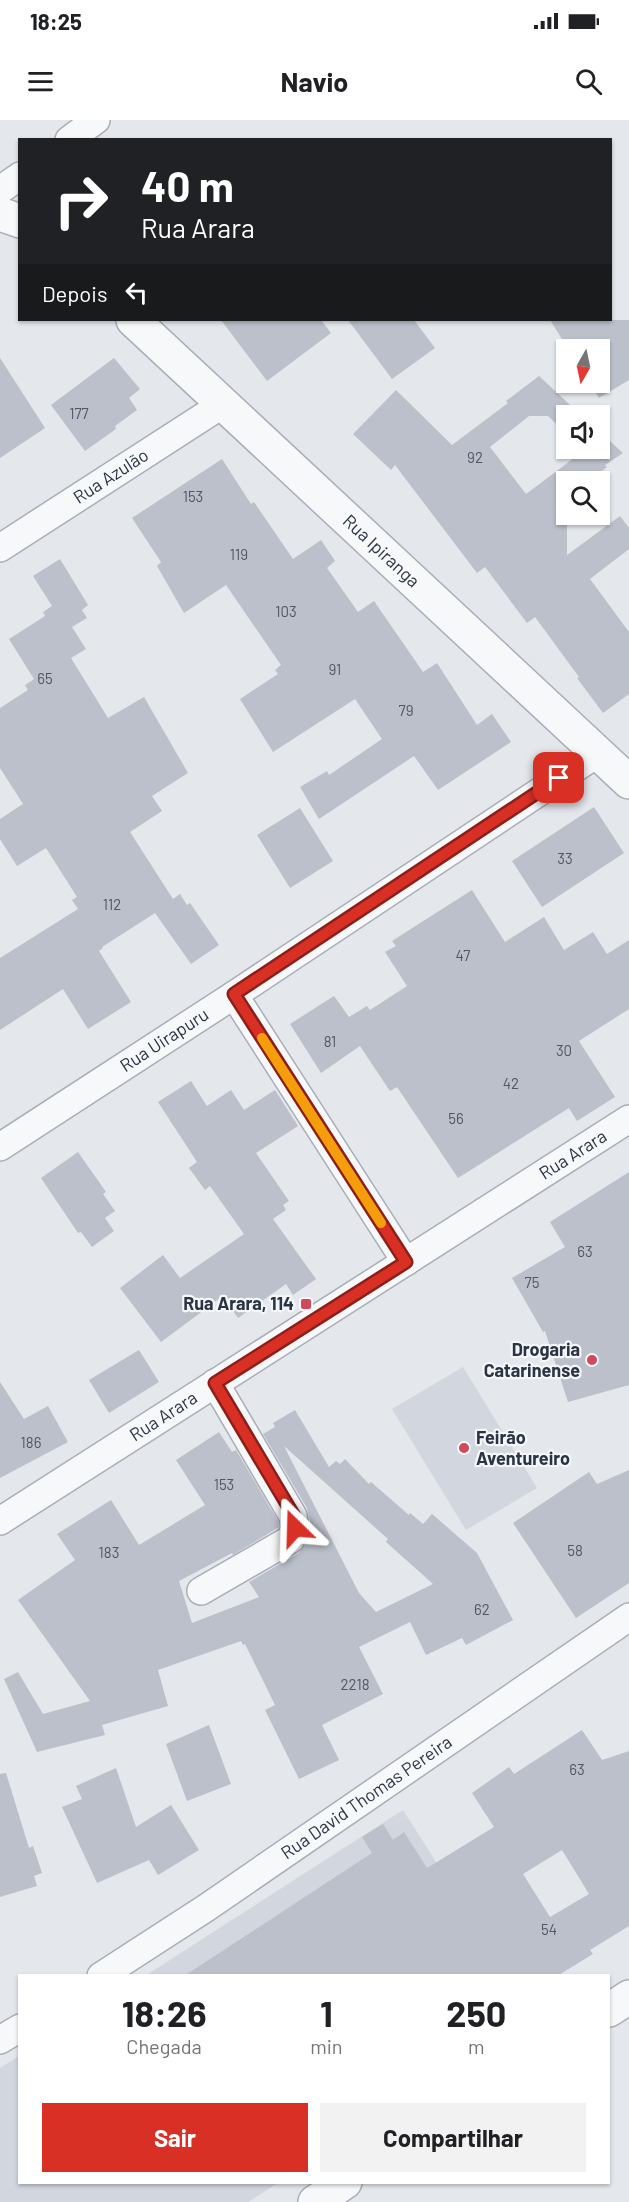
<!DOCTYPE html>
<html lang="pt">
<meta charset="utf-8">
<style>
:root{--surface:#fff;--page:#f2f2f2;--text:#202124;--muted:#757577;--accent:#d93025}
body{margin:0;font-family:Barlow,sans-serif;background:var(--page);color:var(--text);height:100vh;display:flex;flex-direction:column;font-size:22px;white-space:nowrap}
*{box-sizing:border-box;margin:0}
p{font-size:20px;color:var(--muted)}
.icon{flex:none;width:33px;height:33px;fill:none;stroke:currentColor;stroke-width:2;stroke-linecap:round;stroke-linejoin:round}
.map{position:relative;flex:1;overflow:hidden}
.sheet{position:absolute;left:18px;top:1854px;width:592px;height:210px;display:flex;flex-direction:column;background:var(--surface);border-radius:0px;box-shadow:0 2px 4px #0004}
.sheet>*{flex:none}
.top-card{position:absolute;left:18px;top:18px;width:594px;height:183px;border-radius:0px;box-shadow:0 2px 4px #0004;background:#202124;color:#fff;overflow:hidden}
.needle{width:39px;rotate:189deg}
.tools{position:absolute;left:556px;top:219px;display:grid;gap:12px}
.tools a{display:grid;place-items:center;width:54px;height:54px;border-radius:0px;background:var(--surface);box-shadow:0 2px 4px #0004;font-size:30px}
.pin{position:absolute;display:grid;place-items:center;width:51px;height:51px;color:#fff;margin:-26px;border-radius:12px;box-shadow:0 3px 9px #0006}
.me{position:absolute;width:66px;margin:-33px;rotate:338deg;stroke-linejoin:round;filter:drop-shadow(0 0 4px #0008)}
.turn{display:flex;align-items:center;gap:21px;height:126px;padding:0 24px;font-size:27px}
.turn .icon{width:78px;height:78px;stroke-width:2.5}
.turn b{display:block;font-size:42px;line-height:51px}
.then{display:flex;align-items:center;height:57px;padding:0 24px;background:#0003;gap:12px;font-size:22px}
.eta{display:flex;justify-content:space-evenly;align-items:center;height:102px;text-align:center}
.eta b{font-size:36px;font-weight:700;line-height:42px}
.primary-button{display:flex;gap:12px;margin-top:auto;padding:12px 24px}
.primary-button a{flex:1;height:69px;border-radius:0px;background:var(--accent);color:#fff;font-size:24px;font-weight:700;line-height:69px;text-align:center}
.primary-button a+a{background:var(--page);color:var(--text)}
.status{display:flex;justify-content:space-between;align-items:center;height:42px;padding:0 30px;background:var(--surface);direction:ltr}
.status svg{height:16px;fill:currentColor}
header{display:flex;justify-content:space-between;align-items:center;height:78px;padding:0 24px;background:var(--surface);font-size:27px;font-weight:700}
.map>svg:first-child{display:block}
</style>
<div class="status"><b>18:25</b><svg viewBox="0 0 49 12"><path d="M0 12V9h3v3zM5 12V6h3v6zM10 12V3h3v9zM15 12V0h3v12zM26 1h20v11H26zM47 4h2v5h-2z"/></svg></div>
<header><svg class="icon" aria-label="menu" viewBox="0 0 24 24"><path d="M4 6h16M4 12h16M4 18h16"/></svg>Navio<svg class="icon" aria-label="search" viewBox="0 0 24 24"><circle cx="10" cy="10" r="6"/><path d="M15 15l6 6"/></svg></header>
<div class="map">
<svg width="629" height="2082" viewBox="0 0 629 2082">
<rect width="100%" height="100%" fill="#e4e7ec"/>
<path fill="#d2d6de" d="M 463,1247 L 537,1368 L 466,1410 L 392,1289 Z
M 403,1690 L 508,1855 L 145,1856 Z
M 19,1936 L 20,2062 L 278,2063 L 248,2082 L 0,2082 L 0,1948 Z"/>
<path fill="#bbc0ca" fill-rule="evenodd" d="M 221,200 L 321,200 L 331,213 L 267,261 Z
M 348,200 L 414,200 L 435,228 L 392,259 Z
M 550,200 L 629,200 L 629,260 L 599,278 L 589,262 L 600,262 L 600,230 L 569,230 Z
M 0,238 L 45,308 L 0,338 Z
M 114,238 L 140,269 L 129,278 L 137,290 L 115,306 L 116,309 L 85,331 L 51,285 Z
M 539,256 L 582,296 L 567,296 L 567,314 L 548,296 L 529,296 L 490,327 L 526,374 L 574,338 L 571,333 L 577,328 L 600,328 L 600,312 L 623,333 L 605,345 L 607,347 L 587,362 L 567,362 L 567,435 L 620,396 L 629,408 L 629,429 L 590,459 L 629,512 L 629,574 L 603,593 L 577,558 L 579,557 L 535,497 L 527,503 L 485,447 L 477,453 L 395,345 L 391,350 L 353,314 L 396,270 L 452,325 L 508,283 L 506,281 Z
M 222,339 L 251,384 L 254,382 L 293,439 L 321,420 L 335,441 L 327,448 L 358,492 L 374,481 L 423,552 L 437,543 L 477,605 L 492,594 L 511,622 L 438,670 L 414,636 L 319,699 L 300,667 L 327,651 L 329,655 L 382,619 L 355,579 L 273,632 L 240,579 L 278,554 L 275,550 L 281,545 L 226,465 L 184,493 L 157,446 L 161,442 L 132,398 Z
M 60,439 L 88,485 L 82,490 L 87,498 L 72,507 L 86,529 L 71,538 L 108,598 L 144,577 L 188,653 L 152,676 L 162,691 L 130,712 L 173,779 L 180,774 L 187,785 L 190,783 L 219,825 L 191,844 L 155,793 L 102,827 L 103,828 L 99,831 L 131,882 L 88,909 L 63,869 L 0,910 L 0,838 L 78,789 L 72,780 L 77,777 L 46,728 L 17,746 L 0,719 L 0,699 L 23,684 L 0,648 L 0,588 L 28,570 L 25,565 L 34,559 L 9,519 L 45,496 L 43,492 L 52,486 L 33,456 Z
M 594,687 L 624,733 L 542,787 L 512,741 Z
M 300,688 L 333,741 L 290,768 L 257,715 Z
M 472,770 L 505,822 L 544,797 L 564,830 L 593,812 L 607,834 L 629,820 L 629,889 L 579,921 L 615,977 L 577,1001 L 569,988 L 458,1058 L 397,967 L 390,971 L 360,926 L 321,953 L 290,904 L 334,876 L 349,897 L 367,886 L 370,890 L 407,866 L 385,832 L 396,826 L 392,821 Z
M 191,961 L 207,986 L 231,970 L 244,990 L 275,970 L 298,1006 L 256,1033 L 289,1081 L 283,1085 L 286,1090 L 273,1099 L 316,1159 L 293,1175 L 286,1164 L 238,1198 L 223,1176 L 161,1222 L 120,1168 L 163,1135 L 180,1158 L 244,1114 L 210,1066 L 205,1070 L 189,1048 L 197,1042 L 158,982 Z
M 78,1032 L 106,1072 L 103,1074 L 115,1091 L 105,1098 L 114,1111 L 92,1127 L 81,1112 L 78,1113 L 41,1058 Z
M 629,1052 L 629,1265 L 568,1282 L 545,1211 L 543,1212 L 512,1158 L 565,1127 L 550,1102 Z
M 139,1230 L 159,1262 L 109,1293 L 89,1260 Z
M 0,1262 L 24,1299 L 48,1286 L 68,1322 L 0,1358 Z
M 295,1290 L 329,1347 L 336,1341 L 340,1344 L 345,1339 L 369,1364 L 371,1362 L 409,1395 L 410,1393 L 423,1404 L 432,1394 L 477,1433 L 513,1500 L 466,1525 L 462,1518 L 426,1535 L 410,1502 L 359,1527 L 383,1574 L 322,1605 L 339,1640 L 299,1659 L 265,1590 L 275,1585 L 245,1524 L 243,1525 L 241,1521 L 158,1550 L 168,1586 L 102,1605 L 105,1615 L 37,1632 L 4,1559 L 18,1552 L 43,1594 L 90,1581 L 18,1480 L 75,1440 L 57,1414 L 111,1380 L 139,1425 L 205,1385 L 176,1340 L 219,1312 L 232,1332 L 236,1330 L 278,1401 L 279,1407 L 233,1435 L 232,1433 L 179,1461 L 192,1503 L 259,1477 L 249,1462 L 299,1433 L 306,1424 L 310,1413 L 311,1405 L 307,1388 L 263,1314 L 275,1307 L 273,1303 ZM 284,1326 L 388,1419 L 386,1422 L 433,1464 L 376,1492 L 359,1473 Z
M 629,1350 L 629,1463 L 576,1498 L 513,1403 L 589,1352 L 597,1364 Z
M 209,1605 L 231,1664 L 187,1681 L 166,1624 Z
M 582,1610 L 602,1640 L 629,1631 L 629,1806 L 590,1830 L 593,1834 L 557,1856 L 184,1856 L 372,1733 L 362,1717 L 383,1704 L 393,1720 L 404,1712 L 427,1748 L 494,1707 L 472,1673 L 509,1647 L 514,1654 ZM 562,1730 L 589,1774 L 550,1797 L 523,1754 Z
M 116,1648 L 136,1707 L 171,1685 L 199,1730 L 158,1755 L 149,1740 L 97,1763 L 62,1687 L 82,1679 L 76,1666 Z
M 6,1653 L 29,1728 L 33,1726 L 42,1753 L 34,1756 L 37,1766 L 0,1777 L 0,1654 Z"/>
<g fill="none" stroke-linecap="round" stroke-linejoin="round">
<defs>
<g id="minor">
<path d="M 69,20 L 96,0"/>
<path d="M 0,70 L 20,56"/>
<path id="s1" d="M 0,428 L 223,284"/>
<path d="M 234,875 L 406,1142"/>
<path id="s2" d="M 0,1027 L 234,875 L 598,633"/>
<path id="s3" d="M 0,1401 L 629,999"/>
<path d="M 201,1471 L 291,1419 L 295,1408 L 293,1396 L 215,1263"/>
<path id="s4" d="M 101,1856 L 206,1788 L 629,1497"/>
<path d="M 0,1920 L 20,1908"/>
</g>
<g id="tertiary">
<path d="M 0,94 L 20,101"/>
<path id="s5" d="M 133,200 L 629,662"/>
<path d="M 609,1890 L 629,1877"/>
<path d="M 315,2082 L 345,2062"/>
</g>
</defs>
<use href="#minor" stroke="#a9aeb7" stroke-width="30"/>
<use href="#tertiary" stroke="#a9aeb7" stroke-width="36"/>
<use href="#minor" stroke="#f7f8fa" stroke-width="27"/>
<use href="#tertiary" stroke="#f7f8fa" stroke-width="33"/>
</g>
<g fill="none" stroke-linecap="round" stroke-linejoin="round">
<defs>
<path id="route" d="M 295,1408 L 294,1396 L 215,1263 L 406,1142 L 234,874 L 559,658"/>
</defs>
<use href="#route" stroke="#8d1f18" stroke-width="15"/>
<use href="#route" stroke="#d93025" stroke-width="10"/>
<path stroke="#f59e0b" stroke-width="10" d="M 262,918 L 381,1103"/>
</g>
<g fill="#d1495b" stroke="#f4f6f9" stroke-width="2">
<rect x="300" y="1178" width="12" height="12" rx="3"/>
<circle cx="592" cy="1240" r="6"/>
<circle cx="464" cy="1328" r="6"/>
</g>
<g text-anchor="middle" stroke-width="4.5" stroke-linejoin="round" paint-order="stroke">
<g font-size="15" fill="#4f5766">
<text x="79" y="299">177</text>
<text x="475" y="343">92</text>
<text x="193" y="382">153</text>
<text x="239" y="440">119</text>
<text x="286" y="497">103</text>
<text x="335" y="555">91</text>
<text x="45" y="564">65</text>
<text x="406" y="596">79</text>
<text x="565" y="744">33</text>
<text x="112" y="790">112</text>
<text x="463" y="841">47</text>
<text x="330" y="927">81</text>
<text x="564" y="936">30</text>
<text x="511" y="969">42</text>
<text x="456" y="1004">56</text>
<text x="585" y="1137">63</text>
<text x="532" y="1168">75</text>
<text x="31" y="1328">186</text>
<text x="224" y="1370">153</text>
<text x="575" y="1436">58</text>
<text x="109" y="1438">183</text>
<text x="482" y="1495">62</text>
<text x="355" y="1570">2218</text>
<text x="577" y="1655">63</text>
<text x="549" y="1815">54</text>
</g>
<g font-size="18" fill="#2b3445" stroke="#f4f6f9">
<text dy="6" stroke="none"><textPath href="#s1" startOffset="132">Rua Azulão</textPath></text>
<text dy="6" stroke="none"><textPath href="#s5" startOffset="339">Rua Ipiranga</textPath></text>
<text dy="6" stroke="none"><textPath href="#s2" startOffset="196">Rua Uirapuru</textPath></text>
<text dy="6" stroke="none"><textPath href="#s3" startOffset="680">Rua Arara</textPath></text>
<text dy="6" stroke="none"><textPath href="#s3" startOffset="194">Rua Arara</textPath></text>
<text dy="6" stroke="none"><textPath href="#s4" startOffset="320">Rua David Thomas Pereira</textPath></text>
</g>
<g font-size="18" font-weight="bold" fill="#2b3445" stroke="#f4f6f9" text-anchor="end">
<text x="294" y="1190">Rua Arara, 114</text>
<text x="580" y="1236">Drogaria<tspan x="580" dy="21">Catarinense</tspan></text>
<text x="476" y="1324" text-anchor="start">Feirão<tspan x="476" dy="21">Aventureiro</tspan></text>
</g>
</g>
</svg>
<div class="tools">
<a><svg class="needle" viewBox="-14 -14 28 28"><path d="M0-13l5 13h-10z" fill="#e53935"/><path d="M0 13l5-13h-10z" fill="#757577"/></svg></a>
<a><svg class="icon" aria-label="sound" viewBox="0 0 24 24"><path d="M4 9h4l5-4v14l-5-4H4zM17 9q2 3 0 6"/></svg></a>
<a><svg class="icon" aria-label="search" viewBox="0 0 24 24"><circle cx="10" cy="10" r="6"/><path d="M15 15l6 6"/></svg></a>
</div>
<div class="pin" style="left:559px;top:658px;background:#d93025"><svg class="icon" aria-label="arrive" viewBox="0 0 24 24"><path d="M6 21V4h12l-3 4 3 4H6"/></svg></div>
<svg class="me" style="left:295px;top:1408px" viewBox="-20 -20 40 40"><path d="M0-17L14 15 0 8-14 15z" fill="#d93025" stroke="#fff" stroke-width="4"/></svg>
<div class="top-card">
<div class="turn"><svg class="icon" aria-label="right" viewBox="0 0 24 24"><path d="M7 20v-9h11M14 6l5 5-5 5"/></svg><div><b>40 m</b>Rua Arara</div></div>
<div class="then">Depois<svg class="icon" aria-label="left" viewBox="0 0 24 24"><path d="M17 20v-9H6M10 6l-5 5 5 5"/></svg></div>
</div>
<section class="sheet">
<div class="eta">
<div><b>18:26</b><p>Chegada</p></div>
<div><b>1</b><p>min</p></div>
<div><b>250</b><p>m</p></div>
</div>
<div class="primary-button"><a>Sair</a><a>Compartilhar</a></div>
</section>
</div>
